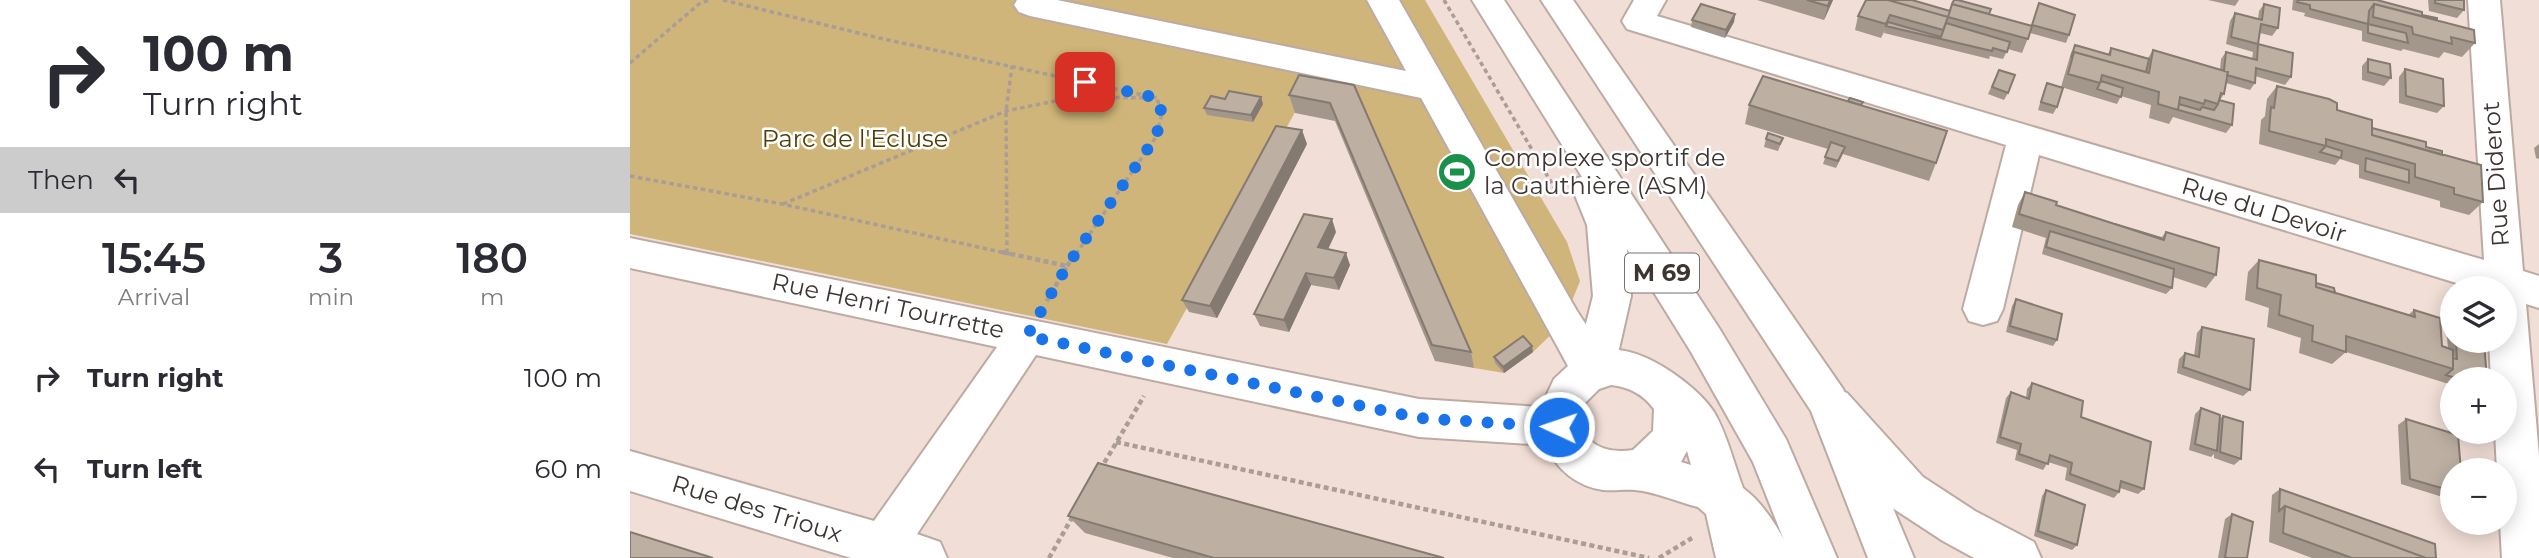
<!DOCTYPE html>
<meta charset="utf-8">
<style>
:root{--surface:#fff;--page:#f2f2f3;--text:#2b2b33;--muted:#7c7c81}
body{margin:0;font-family:Montserrat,sans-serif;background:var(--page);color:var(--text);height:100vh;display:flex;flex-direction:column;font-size:26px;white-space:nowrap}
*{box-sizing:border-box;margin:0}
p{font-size:23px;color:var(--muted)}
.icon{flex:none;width:38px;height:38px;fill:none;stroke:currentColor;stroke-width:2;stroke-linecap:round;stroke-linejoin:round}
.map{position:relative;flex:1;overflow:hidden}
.drawer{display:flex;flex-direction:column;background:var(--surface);width:630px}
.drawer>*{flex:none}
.hud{background:#fff;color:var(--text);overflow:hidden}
.controls{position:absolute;left:1810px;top:276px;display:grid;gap:14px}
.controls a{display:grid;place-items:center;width:77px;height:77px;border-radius:50%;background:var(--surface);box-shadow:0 4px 18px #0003;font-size:35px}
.pin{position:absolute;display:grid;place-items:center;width:60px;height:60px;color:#fff;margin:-30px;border-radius:14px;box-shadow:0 4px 10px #0006}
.me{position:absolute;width:77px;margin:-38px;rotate:273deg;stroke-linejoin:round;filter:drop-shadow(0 0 5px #0008)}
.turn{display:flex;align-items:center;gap:24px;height:147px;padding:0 28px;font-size:32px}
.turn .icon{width:91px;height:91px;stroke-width:2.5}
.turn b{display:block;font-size:49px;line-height:60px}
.then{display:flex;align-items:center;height:66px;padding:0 28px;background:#0003;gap:14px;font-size:26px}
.eta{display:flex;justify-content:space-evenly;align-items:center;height:119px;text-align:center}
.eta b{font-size:42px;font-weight:600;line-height:49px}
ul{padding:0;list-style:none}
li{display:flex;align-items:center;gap:21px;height:91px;padding:0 28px}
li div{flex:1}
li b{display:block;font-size:26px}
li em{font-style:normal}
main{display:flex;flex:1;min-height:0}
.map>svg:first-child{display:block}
</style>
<main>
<section class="drawer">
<div class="hud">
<div class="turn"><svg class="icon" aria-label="right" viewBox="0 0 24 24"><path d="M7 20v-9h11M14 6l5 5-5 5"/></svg><div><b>100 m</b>Turn right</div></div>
<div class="then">Then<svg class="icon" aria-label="left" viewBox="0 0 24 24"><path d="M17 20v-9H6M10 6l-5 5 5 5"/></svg></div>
</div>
<div class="eta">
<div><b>15:45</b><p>Arrival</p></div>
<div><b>3</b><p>min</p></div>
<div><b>180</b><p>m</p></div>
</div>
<ul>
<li><svg class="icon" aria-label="right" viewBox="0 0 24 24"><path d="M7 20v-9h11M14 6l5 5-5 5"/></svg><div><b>Turn right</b></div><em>100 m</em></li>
<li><svg class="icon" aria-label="left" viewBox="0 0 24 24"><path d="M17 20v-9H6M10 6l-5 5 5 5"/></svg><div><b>Turn left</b></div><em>60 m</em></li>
</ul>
</section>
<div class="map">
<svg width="1909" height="558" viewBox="0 0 1909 558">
<rect width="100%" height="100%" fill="#f1ded6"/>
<path fill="#cfb579" d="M 0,0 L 795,0 L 937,242 L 950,281 L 933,323 L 903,352 L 874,373 L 844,368 L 728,103 L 675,94 L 537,344 L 0,234 Z"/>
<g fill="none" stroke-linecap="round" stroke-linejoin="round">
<defs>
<path id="minor" d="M 387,0 L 427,0 L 776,71 L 737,0 L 769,0 L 947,311 L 974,352 C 1005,340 1068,386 1084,412 C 1097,434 1104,464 1113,488 C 1135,504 1152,534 1163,558 L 1086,558 L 1076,514 L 1068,507 C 1048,502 1026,492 1005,490 C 995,489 984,491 973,490 C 946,486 926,469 916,445 L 789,437 L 406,355 L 287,534 L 310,542 L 317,558 L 221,558 L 0,491 L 0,451 L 244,521 L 367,347 L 0,268 L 0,238 L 789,399 L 911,407 L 924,379 L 938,366 L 791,98 L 400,16 L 389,12 L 384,5 ZM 981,385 C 999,387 1013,394 1024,409 L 1023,431 L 1003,450 C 982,453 961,449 952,428 L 954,404 L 969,389 ZM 1057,451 L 1061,465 L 1051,462 Z
M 1004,0 L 1036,0 L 1027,16 L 1854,260 L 1838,0 L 1870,0 L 1893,271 L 1909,276 L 1909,308 L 1896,304 L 1909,456 L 1909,558 L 1872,558 L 1870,523 L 1874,523 L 1874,471 L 1867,471 L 1865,432 L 1874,432 L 1874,380 L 1861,380 L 1859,341 L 1874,341 L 1874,289 L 1846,289 L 1409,155 L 1373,309 L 1367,321 L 1353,325 L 1339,321 L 1333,309 L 1376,145 L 997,29 L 992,21 Z
M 1202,387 L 1217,393 L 1293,477 L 1345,511 L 1404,542 L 1411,558 L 1344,558 L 1313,541 L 1261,507 L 1187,419 L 1181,406 L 1187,393 Z"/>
<path id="major" d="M 842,0 L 874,0 L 1089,328 L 1156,439 L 1207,558 L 1161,558 L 1123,462 L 1061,352 L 997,249 L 1001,296 L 984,371 L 978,384 L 964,389 L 950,384 L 944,371 L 963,296 L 957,225 L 942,188 L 947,178 L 952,177 Z
M 911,0 L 943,0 L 1213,389 L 1284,558 L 1238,558 L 1181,411 Z"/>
</defs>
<use href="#minor" stroke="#bdaba3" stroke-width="4"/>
<use href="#major" stroke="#bdaba3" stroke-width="4"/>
<path stroke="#aa9c96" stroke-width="3.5" stroke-dasharray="4.5 3.5" stroke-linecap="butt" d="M 93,0 L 249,38 L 527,98
M 814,0 L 924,187
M 0,63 L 69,4 L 79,0
M 0,176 L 152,204 L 380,254
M 153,204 L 376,111 L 425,101 L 465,97 L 517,98
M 377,253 L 376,111 L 382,66
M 446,254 L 526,137 L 532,114 L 527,98"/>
<path stroke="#aa9c96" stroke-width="4.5" stroke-dasharray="5 3.5" stroke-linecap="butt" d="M 372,252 L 437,266 L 415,304
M 437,266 L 447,252
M 486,442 L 1019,558
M 470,470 L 514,396
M 419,558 L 443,516
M 1029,558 L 1062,538"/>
<use href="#minor" fill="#fff" fill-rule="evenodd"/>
<use href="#major" fill="#fff" fill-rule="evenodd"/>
</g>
<path fill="#a3968b" d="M 1127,0 L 1203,0 L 1194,20 Z
M 1578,0 L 1609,0 L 1605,6 Z
M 1663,0 L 1747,0 L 1807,20 L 1845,43 L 1832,57 L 1814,52 L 1809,58 L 1773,49 L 1771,51 L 1732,41 L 1732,31 L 1674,16 L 1675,13 L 1662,10 Z
M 1798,0 L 1834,0 L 1834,10 L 1827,18 L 1799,11 Z
M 1409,3 L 1439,35 L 1436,43 L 1400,33 L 1392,53 L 1378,49 L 1373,59 L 1360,56 L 1359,59 L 1254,33 L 1255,30 L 1251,38 L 1225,30 L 1228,16 L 1320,11 L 1359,14 L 1401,26 Z
M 1634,4 L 1648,28 L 1642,36 L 1630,33 L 1628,44 L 1623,52 L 1596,44 L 1600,21 L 1605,13 L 1628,19 L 1629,11 Z
M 1105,14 L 1104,22 L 1095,38 L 1061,27 L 1062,20 Z
M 1628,44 L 1661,77 L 1655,85 L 1625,76 L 1625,83 L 1620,90 L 1596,83 L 1594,94 L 1590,100 L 1602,125 L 1596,133 L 1543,117 L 1539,124 L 1519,118 L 1521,105 L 1491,96 L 1487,104 L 1431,87 L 1441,53 L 1445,45 L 1478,54 L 1481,48 L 1518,58 L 1523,50 L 1590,70 L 1591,59 L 1596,52 L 1622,59 L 1623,52 Z
M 1738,59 L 1761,78 L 1754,86 L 1732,80 L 1732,66 Z
M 1775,69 L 1814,106 L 1807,113 L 1769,103 L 1769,77 Z
M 1369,70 L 1378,93 L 1374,100 L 1358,94 Z
M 1417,83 L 1427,107 L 1423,114 L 1408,110 L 1414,90 Z
M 724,85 L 841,352 L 844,368 L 805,361 L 705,121 L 665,113 L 659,95 Z
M 1647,86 L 1707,110 L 1742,128 L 1796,147 L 1812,155 L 1853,202 L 1839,215 L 1810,207 L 1810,201 L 1729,178 L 1729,165 L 1710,159 L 1705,165 L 1629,144 L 1631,120 L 1635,116 L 1637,99 Z
M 633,104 L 623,122 L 577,115 L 574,108 Z
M 1119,105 L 1232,106 L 1306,163 L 1299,181 L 1213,154 L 1206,168 L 1193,164 L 1198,149 L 1115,124 Z
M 1153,138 L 1148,151 L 1134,147 L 1136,139 Z
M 677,144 L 587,318 L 559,312 L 552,300 Z
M 1909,144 L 1909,159 L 1906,158 L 1904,148 Z
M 1395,192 L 1426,205 L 1531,238 L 1536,232 L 1586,275 L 1576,288 L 1543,277 L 1542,288 L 1536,294 L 1412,254 L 1416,238 L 1382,227 L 1388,205 Z
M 706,232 L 698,249 L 720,265 L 709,290 L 681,285 L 659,332 L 630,326 L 624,314 Z
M 1629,260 L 1686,283 L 1705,293 L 1778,315 L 1784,310 L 1812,346 L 1818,348 L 1816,328 L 1822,324 L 1822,341 L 1854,341 L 1857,380 L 1822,380 L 1822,385 L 1716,352 L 1702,364 L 1669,353 L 1671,338 L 1637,327 L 1639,308 L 1615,300 L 1618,272 Z
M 1386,299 L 1427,340 L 1423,346 L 1376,332 L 1382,306 Z
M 1572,327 L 1620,390 L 1613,396 L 1547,373 L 1549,359 L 1555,353 L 1564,356 L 1567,333 Z
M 903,352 L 874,373 L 865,363 L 864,357 Z
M 1402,383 L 1451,417 L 1514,489 L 1508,494 L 1490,488 L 1489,492 L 1484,498 L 1435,480 L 1437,468 L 1418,462 L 1413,470 L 1385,460 L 1387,450 L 1366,443 L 1376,398 L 1381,392 L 1396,398 L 1397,389 Z
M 1571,408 L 1589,419 L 1593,416 L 1611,459 L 1604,465 L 1584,458 L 1584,454 L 1581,457 L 1559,450 L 1565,414 Z
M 1776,419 L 1822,471 L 1822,500 L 1771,484 L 1768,425 Z
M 1650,489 L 1806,558 L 1682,558 L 1639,542 L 1642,495 Z
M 1416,490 L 1447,545 L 1442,550 L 1404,536 L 1412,496 Z
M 1602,514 L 1617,558 L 1588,558 L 1595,519 Z
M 438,516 L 814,558 L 543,558 L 455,533 Z"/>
<path fill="#847a71" d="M 1200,0 L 1203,0 L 1194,20 L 1198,6 Z
M 1105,14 L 1104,22 L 1095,38 L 1096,30 Z
M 631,97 L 633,104 L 623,122 L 621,115 Z
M 672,130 L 677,144 L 587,318 L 580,306 Z
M 702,219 L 706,232 L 693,260 L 688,247 Z
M 716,253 L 720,265 L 709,290 L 704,278 Z
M 676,273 L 681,285 L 659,332 L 654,320 Z
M 902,346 L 903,352 L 874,373 L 873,367 Z"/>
<path fill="#bdafa2" stroke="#847a71" stroke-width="2" d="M 1177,0 L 1200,0 L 1198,6 Z
M 1236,0 L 1258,0 L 1318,17 L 1322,4 L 1402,26 L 1398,39 L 1318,17 L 1313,30 L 1260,15 L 1256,24 L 1228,16 Z
M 1258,0 L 1282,0 L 1320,11 L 1322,4 L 1318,17 Z
M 1324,0 L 1328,0 L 1361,9 L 1359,14 L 1322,4 Z
M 1668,0 L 1747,0 L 1792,12 L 1792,15 L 1807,18 L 1807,20 L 1744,4 L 1739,11 L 1738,24 L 1680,9 L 1680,5 L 1667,2 Z
M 1805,0 L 1834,0 L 1834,10 L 1805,3 Z
M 1409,3 L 1445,15 L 1439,35 L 1402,25 Z
M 1071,4 L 1105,14 L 1096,30 L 1062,20 Z
M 1634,4 L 1650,8 L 1648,28 L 1631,24 L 1628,44 L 1601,37 L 1605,13 L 1632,20 Z
M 1744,4 L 1844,30 L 1845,43 L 1821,37 L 1822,44 L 1783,34 L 1782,27 L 1743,17 Z
M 1258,22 L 1311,37 L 1316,23 L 1380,42 L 1377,52 L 1363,48 L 1362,51 L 1256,26 Z
M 1738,24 L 1776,33 L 1778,43 L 1738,33 Z
M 1628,44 L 1663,53 L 1661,77 L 1626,68 L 1625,83 L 1597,75 L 1598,72 L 1594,71 L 1596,52 L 1627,60 Z
M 1445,45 L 1480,55 L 1481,48 L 1519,59 L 1516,72 L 1444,52 L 1441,58 Z
M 1523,50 L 1598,72 L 1594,94 L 1591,93 L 1588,104 L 1575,100 L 1574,104 L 1550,97 L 1548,110 L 1528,104 L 1529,92 L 1472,75 L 1470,83 L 1438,74 L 1444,52 L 1519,73 Z
M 1738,59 L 1760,64 L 1761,78 L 1738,72 Z
M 1775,69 L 1813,79 L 1814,106 L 1776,96 Z
M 1369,70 L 1385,75 L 1378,93 L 1362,87 Z
M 669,75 L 724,85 L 841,352 L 802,345 L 700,103 L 659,95 Z
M 1133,76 L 1317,131 L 1306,163 L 1119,105 Z
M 1471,81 L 1493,88 L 1491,97 L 1467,89 Z
M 1417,83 L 1433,88 L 1427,107 L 1411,102 Z
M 1647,86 L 1699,99 L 1707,103 L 1707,110 L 1742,120 L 1742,135 L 1851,165 L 1853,202 L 1824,194 L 1824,188 L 1785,177 L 1785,164 L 1696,139 L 1696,146 L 1639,131 L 1641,107 L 1644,108 Z
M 599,91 L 631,97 L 621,115 L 574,108 L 581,96 L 595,99 Z
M 1220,98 L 1233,102 L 1231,105 L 1218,101 Z
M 1589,100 L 1604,104 L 1602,125 L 1545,109 L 1548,110 L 1549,104 L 1570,110 L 1572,107 L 1584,110 L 1588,104 Z
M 646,126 L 672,130 L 580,306 L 552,300 Z
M 1742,128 L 1796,142 L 1796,147 L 1812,151 L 1812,155 L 1742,135 Z
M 1138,133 L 1153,138 L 1150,144 L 1136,139 Z
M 1201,142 L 1215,147 L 1208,161 L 1195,157 Z
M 1696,146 L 1712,151 L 1711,158 L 1690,152 Z
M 1736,158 L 1779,170 L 1779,183 L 1735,171 Z
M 1395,192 L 1427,202 L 1426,205 L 1534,240 L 1536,232 L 1589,248 L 1586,275 L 1389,214 Z
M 674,214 L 702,219 L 688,247 L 716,253 L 704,278 L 676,273 L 654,320 L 624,314 Z
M 1485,224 L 1531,238 L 1531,239 Z
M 1420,231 L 1544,269 L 1542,288 L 1416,247 Z
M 1629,260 L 1686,275 L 1686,287 L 1785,317 L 1784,310 L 1810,318 L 1812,346 L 1823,350 L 1823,369 L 1716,336 L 1716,352 L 1682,341 L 1683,326 L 1649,315 L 1651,295 L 1627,288 Z
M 1686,283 L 1704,288 L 1705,293 L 1686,287 Z
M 1386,299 L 1432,314 L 1427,340 L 1380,326 Z
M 1572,327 L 1624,339 L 1620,390 L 1553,367 L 1555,353 L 1569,357 Z
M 893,336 L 902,346 L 873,367 L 864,357 Z
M 1826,341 L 1854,341 L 1857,380 L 1832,380 L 1816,375 L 1823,369 L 1823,358 L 1827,359 Z
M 1402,383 L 1453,401 L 1451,417 L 1521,442 L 1514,489 L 1491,481 L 1489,492 L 1440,474 L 1442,463 L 1420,455 L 1418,464 L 1389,454 L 1391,444 L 1370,437 L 1381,392 L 1399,399 Z
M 1571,408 L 1590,415 L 1587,451 L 1565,444 Z
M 1593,416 L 1613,422 L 1611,459 L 1590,452 Z
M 1776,419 L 1828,435 L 1831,471 L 1822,471 L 1822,491 L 1780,479 Z
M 468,463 L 814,558 L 584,558 L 438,516 Z
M 1650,489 L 1805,544 L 1806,558 L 1796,558 L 1655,506 L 1649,511 Z
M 1416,490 L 1455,505 L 1447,545 L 1408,531 Z
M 1655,506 L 1796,558 L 1722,558 L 1653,533 Z
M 1602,514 L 1623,522 L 1617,558 L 1598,558 L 1595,557 Z
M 0,532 L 83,558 L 0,558 Z"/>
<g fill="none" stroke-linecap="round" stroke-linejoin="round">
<path stroke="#1a73e8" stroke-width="12" stroke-dasharray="0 21.6" d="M 455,82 L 527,98 L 532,114 L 526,137 L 437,266 L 397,336 L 789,418 L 929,427"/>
</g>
<defs>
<symbol id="stadium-disc" viewBox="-11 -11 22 22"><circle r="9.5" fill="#1b904b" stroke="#fff"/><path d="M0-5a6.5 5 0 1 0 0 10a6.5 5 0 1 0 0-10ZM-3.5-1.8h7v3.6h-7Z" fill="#fff"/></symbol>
</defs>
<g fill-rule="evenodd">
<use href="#stadium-disc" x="805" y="150" width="44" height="44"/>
</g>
<g text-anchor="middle" stroke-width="5" stroke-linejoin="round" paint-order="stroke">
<rect fill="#fff" stroke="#777270" stroke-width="2" x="995" y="253.5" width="74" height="39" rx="5"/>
<g font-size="23" font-weight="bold" fill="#3d3532">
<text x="1032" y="281">M 69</text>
</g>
<g font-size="24" fill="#503e08" stroke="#fff">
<text x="225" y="147">Parc de l'Ecluse</text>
</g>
<g font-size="24" fill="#3d3532" stroke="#fff" text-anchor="start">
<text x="854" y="166">Complexe sportif de<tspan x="854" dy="28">la Gauthière (ASM)</tspan></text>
</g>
<g font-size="24" fill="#3d3532" stroke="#fff">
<text transform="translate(1866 174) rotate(-94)" y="8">Rue Diderot</text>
<text transform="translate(1634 210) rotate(17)" y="8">Rue du Devoir</text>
<text transform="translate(258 306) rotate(12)" y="8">Rue Henri Tourrette</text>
<text transform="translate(127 509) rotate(17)" y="8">Rue des Trioux</text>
</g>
</g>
</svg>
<div class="controls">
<a><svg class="icon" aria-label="layers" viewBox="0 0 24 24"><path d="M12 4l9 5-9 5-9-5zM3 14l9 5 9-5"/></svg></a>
<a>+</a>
<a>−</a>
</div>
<div class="pin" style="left:455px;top:82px;background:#d93025"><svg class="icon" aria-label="arrive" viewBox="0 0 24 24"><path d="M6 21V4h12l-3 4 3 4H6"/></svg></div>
<svg class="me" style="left:929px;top:427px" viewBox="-20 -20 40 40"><circle r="17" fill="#1a73e8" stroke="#fff" stroke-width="3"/><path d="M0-11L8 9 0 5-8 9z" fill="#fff"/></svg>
</div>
</main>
